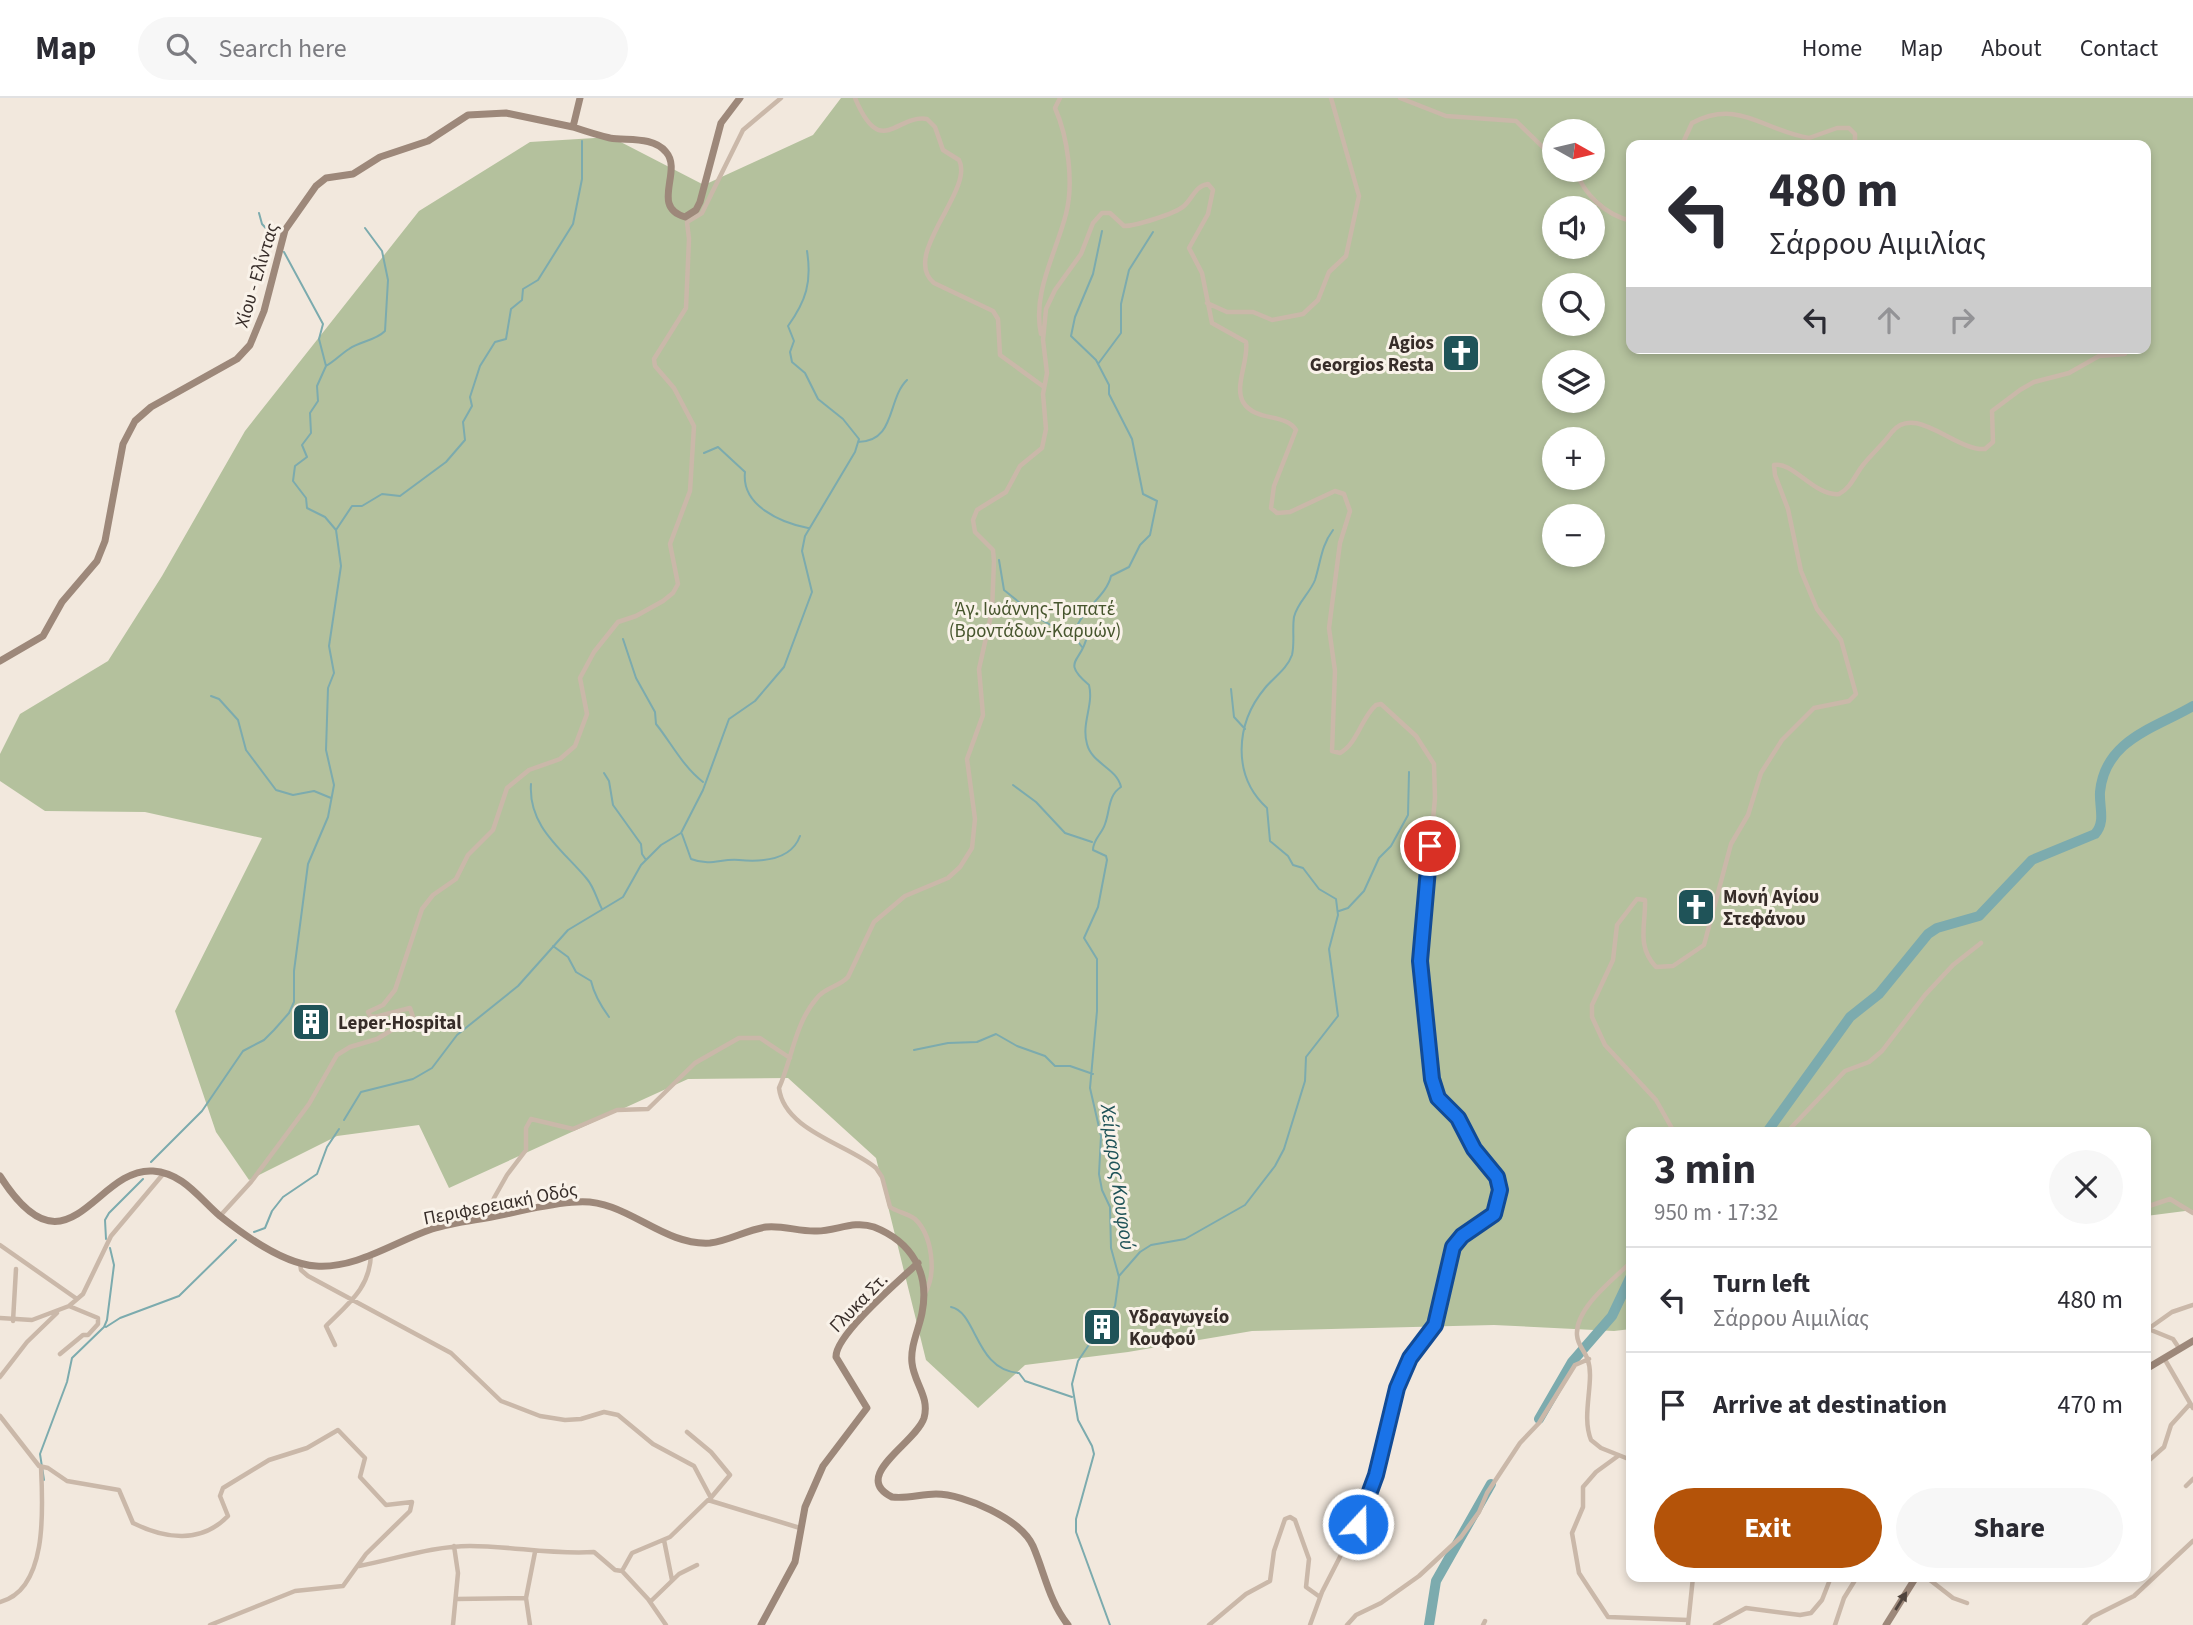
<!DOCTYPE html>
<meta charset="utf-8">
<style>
:root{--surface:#fff;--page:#f7f7f7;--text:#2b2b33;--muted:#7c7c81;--line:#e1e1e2;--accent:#b45309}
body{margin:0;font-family:"Source Sans 3",sans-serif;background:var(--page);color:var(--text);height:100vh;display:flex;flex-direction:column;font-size:26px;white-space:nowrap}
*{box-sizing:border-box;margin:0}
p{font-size:23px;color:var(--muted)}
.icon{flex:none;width:38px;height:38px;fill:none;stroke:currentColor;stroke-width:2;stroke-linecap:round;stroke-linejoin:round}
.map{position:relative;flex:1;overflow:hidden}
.details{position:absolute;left:1626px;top:1029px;width:525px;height:455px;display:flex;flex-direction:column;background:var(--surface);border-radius:14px;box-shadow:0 4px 10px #0003}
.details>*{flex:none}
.guide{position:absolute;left:1626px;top:42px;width:525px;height:214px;border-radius:14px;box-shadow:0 4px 10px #0003;background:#fff;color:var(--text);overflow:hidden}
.needle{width:46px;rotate:98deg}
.tools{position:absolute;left:1542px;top:21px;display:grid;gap:14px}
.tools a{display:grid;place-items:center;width:63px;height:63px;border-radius:50%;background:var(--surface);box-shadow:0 4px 10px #0003;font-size:35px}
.pin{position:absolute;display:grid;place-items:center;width:60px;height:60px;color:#fff;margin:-30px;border:4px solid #fff;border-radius:50%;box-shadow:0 2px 7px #0007}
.me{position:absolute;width:77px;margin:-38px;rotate:21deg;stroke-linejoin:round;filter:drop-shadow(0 0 5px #0008)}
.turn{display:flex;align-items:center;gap:24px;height:147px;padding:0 28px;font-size:32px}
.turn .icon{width:91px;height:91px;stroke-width:2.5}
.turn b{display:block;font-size:49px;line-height:60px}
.lanes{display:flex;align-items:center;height:66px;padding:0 28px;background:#0003;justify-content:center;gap:35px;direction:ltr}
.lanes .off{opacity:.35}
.round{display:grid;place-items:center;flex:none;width:74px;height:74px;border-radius:37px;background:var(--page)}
.head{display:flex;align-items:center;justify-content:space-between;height:119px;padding:0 28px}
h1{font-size:42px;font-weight:700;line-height:52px}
.primary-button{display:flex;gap:14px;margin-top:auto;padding:14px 28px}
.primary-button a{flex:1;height:80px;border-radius:42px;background:var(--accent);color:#fff;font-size:28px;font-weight:700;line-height:80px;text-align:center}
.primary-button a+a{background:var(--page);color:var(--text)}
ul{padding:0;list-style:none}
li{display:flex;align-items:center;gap:21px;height:105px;padding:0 28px;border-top:2px solid var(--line)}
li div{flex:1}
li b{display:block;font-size:26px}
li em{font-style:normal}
header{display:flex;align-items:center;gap:42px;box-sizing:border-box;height:98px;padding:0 35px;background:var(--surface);border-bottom:2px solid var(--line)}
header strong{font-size:33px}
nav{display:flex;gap:38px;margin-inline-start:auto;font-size:24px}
.search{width:490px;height:63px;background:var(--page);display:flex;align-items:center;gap:18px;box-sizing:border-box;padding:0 24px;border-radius:38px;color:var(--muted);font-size:26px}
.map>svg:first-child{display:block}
</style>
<header>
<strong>Map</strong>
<div class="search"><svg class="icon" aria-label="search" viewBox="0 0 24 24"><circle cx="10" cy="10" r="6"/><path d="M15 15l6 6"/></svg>Search here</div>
<nav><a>Home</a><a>Map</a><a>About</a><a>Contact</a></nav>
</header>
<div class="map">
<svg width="2193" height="1527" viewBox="0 0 2193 1527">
<rect width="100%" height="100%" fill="#f2e8dd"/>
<path fill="#b4c19d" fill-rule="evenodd" d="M 841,0 L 2193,0 L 2193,1112 L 2146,1118 L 2146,1034 L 1631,1034 L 1631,1231 L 1614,1233 L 1494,1227 L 1252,1233 L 1128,1254 L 1025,1267 L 978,1310 L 926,1262 L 876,1060 L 788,980 L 688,981 L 449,1090 L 419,1027 L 337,1038 L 249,1082 L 216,1034 L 175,913 L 262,740 L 145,714 L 45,713 L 0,683 L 0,656 L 20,616 L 108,563 L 162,478 L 245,333 L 419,113 L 530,44 L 611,39 L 704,87 L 813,37 ZM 1554,33 L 1592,33 L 1592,72 L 1554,72 ZM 1631,47 L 2146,47 L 2146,250 L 1631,250 ZM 1554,110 L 1592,110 L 1592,149 L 1554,149 ZM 1554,187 L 1592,187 L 1592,226 L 1554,226 ZM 1554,264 L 1592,264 L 1592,303 L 1554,303 ZM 1554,341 L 1592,341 L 1592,380 L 1554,380 ZM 1554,418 L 1592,418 L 1592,457 L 1554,457 Z"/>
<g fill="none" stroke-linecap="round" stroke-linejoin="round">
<path stroke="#7cabae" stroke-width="2" d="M 259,115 L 262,126 L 274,139
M 1102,133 L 1093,176 L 1075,219 L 1071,238 L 1096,262 L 1109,287 L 1109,296 L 1132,341 L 1143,396 L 1157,403 L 1150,437 L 1140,447 L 1129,469 L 1111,478 C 1107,496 1087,508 1078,526 L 1080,534 L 1087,538 C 1082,565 1060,562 1089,587 C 1094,607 1081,625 1087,646 C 1092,666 1117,670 1121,689 C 1108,697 1110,713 1105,726 C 1102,736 1093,741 1093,752 L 1106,758 L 1107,762 L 1098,809 L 1084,840 L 1097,861 L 1097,913 L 1090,990 L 1101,1038 L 1099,1076 L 1102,1092 L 1110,1109 L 1111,1150 L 1119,1179 L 1115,1208 L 1078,1263 L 1072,1286 L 1078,1322 L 1092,1348 L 1094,1356 L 1076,1421 L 1076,1434 L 1110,1527
M 1098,266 L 1121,235 L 1121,206 L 1129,172 L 1153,134
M 326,268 C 335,263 341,256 349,251 C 360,243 375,243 385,233 L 388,182 L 382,153 L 365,130
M 858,344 C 896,344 887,301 907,282
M 704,355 L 718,349 L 745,374 C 741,408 782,425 808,430
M 336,432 L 352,408 L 362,408 L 382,396 L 400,398 L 446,364 L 465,342 L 463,324 L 472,308 L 470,299 L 480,268 L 495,244 L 506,241 L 511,211 L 522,202 L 523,191 L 538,182 L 573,126 L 582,81 L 582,43
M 999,462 L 1004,492 L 1040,521 L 1076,541 L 1082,549
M 623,541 L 636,580 L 655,614 L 656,626 C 670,643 683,669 703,684
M 1231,591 L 1234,619 L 1245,631
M 211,598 L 219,601 L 238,622 L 246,652 L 276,692 L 293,697 L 314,693 L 331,700
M 604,675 L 609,683 L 613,707 L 641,746 L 642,756 L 646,762
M 531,686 C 528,729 563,752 587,781 C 594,789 597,802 602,811
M 1013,687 L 1036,704 L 1065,735 L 1092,744
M 682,736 L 691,761 C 712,769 721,760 739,762 C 761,764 791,763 800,738
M 1339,813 L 1348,810 L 1364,793 L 1379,760 L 1391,748 L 1408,717 L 1409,674
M 553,848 L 568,859 L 576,874 L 591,883 C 594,896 601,908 609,919
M 914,952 L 948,945 L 977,944 L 996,936 L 1017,948 L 1045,958 L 1055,968 L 1070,968 L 1093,976
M 344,1022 L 361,994 L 413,981 L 432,970 L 457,937 L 518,888 L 568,832 L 623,799 L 641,767 L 661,747 L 681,735 L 703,692 L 729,621 L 755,603 L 784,569 L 812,494 L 802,453 L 805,438 L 855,354 L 859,341 L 843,321 L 818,301 L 805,275 L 792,264 L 790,254 L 794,243 L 788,228 C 806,203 812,184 807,153
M 151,1064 L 202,1013 L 243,953 L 264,942 L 274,932 L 289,915 L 294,904 L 294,873 L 308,766 L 328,719 L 334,687 L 326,652 L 328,590 L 334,575 L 329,548 L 341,468 L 336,432 L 325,419 L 307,410 L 306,400 L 293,383 L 295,368 L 307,359 L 302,347 L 311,335 L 310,315 L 318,303 L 317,288 L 326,268 L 319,241 L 323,226 L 284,154
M 254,1134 L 265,1130 L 272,1113 L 283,1099 L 317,1076 L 327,1049 L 339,1031
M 106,1141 L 105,1122 L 109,1115 L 143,1081
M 1119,1178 L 1140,1154 L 1151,1147 L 1185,1141 L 1245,1107 L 1275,1068 L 1284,1051 L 1305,983 L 1306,959 L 1338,918 L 1329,851 L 1338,817 L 1336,801 L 1319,791 L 1303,770 L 1293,767 L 1288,758 L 1270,743 L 1267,710 C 1232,678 1235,626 1265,590 C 1274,579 1287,571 1292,557 C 1295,544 1292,532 1294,519 C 1297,505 1310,495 1315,482 C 1321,463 1321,448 1333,432
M 951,1209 C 977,1214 975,1272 1019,1275 L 1025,1283 L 1072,1299
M 106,1229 L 120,1220 L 179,1198 L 236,1142
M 44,1382 L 40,1356 L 67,1284 L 72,1260 L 104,1229 L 107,1222 L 114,1167 L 110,1150"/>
<path stroke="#7cabae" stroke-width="10" d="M 1767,1034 L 1850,919 L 1879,896 L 1928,836 L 1937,830 L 1979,818 L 2032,762 L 2095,736 C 2106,724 2099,709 2100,694 C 2105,641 2156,630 2193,608
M 1539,1321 L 1572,1264 L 1612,1218 L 1631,1178
M 1429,1527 L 1436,1483 L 1491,1386"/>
<path stroke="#cab8a9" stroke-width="4.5" d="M 855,0 C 881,62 896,16 927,21 L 935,29 L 943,52 L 959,62 C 975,92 900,157 934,185 L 993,213 L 998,221 L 1000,257 L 1044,289
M 1400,0 L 1446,18 L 1516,23 L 1554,60
M 1682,47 L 1692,25 C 1739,0 1764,33 1809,40 L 1837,30 L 1849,30 L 1855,36 L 1855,47
M 1575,72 C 1585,97 1604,116 1631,123
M 687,124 L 702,115 L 743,32 L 781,0
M 1207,205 L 1227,214 L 1253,214 L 1272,222 L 1303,216 L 1318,202 L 1329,174 L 1346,158 L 1359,98 L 1331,0
M 1041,236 C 1032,195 1056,155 1066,116 C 1074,85 1068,39 1055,10 L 1060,0
M 1674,1034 L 1656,1002 L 1605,947 L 1592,919 L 1592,907 L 1613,862 L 1617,827 L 1637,801 L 1645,802 C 1646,826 1636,848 1656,869 L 1673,868 L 1704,847 L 1731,746 L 1748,717 L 1761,675 L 1782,642 L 1814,610 L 1849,603 L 1856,596 L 1841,542 L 1817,511 L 1801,473 L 1788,411 L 1775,377 L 1774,367 C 1793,363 1815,399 1839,396 C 1851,390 1855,377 1863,367 C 1872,356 1883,346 1892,334 C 1915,305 1955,353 1985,351 L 1993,344 L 1992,313 L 2020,292 L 2034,284 L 2069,275 L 2099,258 L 2125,256 L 2126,250
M 1787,1034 L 1845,973 L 1869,964 L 1882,953 L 1925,897 L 1953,867 L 1981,845
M 2146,1109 L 2170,1101 L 2193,1115
M 220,1118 L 251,1084 L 309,1006 L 337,957 L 350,949 L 377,941 L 413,919 L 410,910 L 375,919 L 370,918 L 368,914 L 383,907 L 395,892 L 422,811 L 433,797 L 456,781 L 468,757 L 493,732 L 507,690 L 529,672 L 560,661 L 575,648 L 587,616 L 580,580 L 594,554 L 618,524 L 636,518 L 663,503 L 673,495 L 678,486 L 670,446 L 690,393 L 694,328 L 674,290 L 655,268 L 654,261 L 686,210 L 689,141 L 687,124
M 489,1118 L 494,1100 L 507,1077 L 526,1052 L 526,1030 L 531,1021 L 573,1031 L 617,1012 L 648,1011 L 695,965 L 739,940 L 760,940 L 790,960
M 0,1147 L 77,1201
M 1631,1164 C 1614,1181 1575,1210 1577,1237 C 1578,1252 1590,1253 1590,1277 C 1590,1298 1583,1322 1591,1342 L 1601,1350 L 1631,1362
M 300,1165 L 301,1172 L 308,1178 L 451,1255 L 501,1303 L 540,1318 L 565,1322 L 581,1321 L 604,1314 L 618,1317 L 653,1346 L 694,1368 L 711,1400
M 925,1195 C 937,1175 932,1137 915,1121 C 907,1115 897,1114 890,1109 L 882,1079 L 876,1070 C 850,1047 784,1033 779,990 C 792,961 795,925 817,900 C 825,889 839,889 848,879 L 874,824 L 905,798 L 948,780 L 960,769 L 972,750 L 975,721 L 967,661 L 983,617 L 979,571 L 992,513 L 994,463 L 993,452 L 975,434 L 973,422 L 977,412 L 1006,394 L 1020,368 L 1042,350 L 1046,331 L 1043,296 L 1047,275 L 1043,242 L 1046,211 L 1055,192 L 1081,156 L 1093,125 L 1102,115 L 1110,115 L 1124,128 C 1135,128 1175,116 1184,108 C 1193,100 1195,88 1208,86 L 1213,92 L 1208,116 L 1189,150 L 1202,175 L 1212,225 L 1246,244 C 1249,262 1234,288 1243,304 C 1255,324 1286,315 1296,332 L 1274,388 L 1271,410 L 1277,415 L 1290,414 L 1335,393 L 1344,396 L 1350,413 L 1340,445 L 1329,530 L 1335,573 L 1332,653 L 1340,655 C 1358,645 1361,620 1376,607 L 1381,606 L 1416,638 L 1434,666 L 1435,700 L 1420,863 L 1432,981 L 1438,1000 L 1458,1020 L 1474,1051 L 1497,1079 L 1500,1092 L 1494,1116 L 1463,1138 L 1453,1149 L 1435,1227 L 1403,1274 L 1391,1308 L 1376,1377 L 1364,1412 L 1322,1494 L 1310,1527
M 0,1220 L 32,1222 L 69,1208 L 83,1196 L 111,1138 L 164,1075
M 13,1223 L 16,1171
M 2146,1230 L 2173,1241 L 2179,1250
M 2148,1231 L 2172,1214 L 2193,1207
M 335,1247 L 326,1228 C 349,1205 370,1190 371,1156
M 60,1256 L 83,1237 L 88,1237 L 98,1226 L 98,1220 L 69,1208
M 2164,1260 L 2193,1310
M 0,1279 L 27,1244 L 57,1215
M 0,1318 L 39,1368 L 48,1370 L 67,1383 L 119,1392 L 133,1425 C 165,1441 201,1446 228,1418 L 220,1398 L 223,1390 L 269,1362 L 307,1350 L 338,1332 L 365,1360 L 360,1379 L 386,1407 L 412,1404 L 410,1413 L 366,1456 L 343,1488 L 295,1493 L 210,1527
M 687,1334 L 711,1354 L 730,1377 L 709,1402
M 1618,1358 L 1596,1374 L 1583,1389 L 1583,1409 L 1572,1435 L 1579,1475 L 1608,1519 L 1688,1522
M 2146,1365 L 2164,1349 L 2171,1327 L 2190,1306
M 2186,1388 L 2193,1381
M 664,1442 L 672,1482
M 359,1468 C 396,1461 433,1448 470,1448 C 512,1448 552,1457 594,1454 L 615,1472 L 622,1473 L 632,1455 L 670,1439 L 708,1402 L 800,1430
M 622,1473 L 648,1501 L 666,1527
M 1926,1479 L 1953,1500 L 1967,1505
M 456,1501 L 526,1500
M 0,1504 C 48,1492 43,1410 41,1369
M 650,1504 L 679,1476 L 697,1467
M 453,1527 L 458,1475 L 454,1448
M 530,1527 L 526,1500 L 535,1454
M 1209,1527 L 1246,1496 L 1270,1483 L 1274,1453 L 1285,1421 L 1290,1419 L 1295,1422 L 1309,1461 L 1306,1489 L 1320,1499
M 1347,1527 L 1356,1517 L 1381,1505 L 1419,1478 L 1461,1439 L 1479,1414 L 1487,1395 L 1520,1345 L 1539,1325 L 1575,1267 L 1589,1261
M 1483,1527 L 1485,1523
M 1688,1527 L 1693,1479
M 1715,1527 L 1746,1510 L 1800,1517 L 1811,1515 L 1822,1502 L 1831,1479
M 1835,1527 L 1844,1500 L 1857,1479
M 2084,1527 L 2092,1519 L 2134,1498 L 2193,1443"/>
<path stroke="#9d887a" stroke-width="7" d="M 573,29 C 585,33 597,37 610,40 C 627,43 653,38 666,54 C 683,73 650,109 685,119 L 696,112 L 700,104 L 721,25 L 740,0
M 0,563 L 43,538 L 62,504 L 97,463 L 105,443 L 123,346 L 135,323 L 151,309 L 237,261 L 250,247 L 264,213 L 285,132 L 316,88 L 326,80 L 353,76 L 380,59 L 428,43 L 468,17 L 506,15 L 573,29 L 580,0
M 0,1078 C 68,1185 95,1069 153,1073 C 183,1075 199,1100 220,1118 C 245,1138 284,1166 316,1168 C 356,1171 394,1144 432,1131 C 454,1124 478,1122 501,1117 C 526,1112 551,1105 577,1104 C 626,1100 661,1148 710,1145 C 729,1143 746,1132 766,1129 C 783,1127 800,1134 817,1133 C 836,1133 854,1122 874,1129 C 912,1144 930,1175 922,1215 C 919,1231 910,1248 912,1265 C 914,1285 930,1299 924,1320 C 916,1345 850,1378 892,1399 C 907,1401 921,1396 936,1396 C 964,1396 1021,1421 1033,1448 C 1045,1476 1049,1503 1068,1527
M 2146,1271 L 2193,1243
M 761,1527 L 795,1464 L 805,1409 L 823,1368 L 867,1310 L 836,1259 C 835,1237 901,1181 918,1165
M 1886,1527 L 1916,1479"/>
</g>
<defs><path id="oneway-solid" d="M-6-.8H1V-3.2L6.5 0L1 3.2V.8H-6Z" transform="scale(1.75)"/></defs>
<use fill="#50443d" href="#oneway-solid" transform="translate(1901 1503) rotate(-58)"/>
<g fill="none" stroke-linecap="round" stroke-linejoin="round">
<defs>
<path id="route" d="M 1358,1426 L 1376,1377 L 1397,1290 L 1410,1260 L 1435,1227 L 1453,1149 L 1462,1138 L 1494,1116 L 1500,1092 L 1497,1079 L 1474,1051 L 1458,1020 L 1438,1000 L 1432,981 L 1420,863 L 1430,748"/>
</defs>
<use href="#route" stroke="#114b97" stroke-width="18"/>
<use href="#route" stroke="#1a73e8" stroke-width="12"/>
</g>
<defs>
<symbol id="church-square" viewBox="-11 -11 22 22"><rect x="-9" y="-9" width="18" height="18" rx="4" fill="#1f5358" stroke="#f9f2e9"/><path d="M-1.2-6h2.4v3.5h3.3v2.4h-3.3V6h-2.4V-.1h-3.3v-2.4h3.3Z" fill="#fff"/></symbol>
<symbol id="building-square" viewBox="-11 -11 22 22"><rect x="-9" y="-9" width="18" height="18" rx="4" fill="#1f5358" stroke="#f9f2e9"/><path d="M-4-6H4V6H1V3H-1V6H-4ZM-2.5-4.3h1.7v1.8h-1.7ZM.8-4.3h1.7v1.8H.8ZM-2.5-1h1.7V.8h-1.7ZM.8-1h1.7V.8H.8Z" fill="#fff"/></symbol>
</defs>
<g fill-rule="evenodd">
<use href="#church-square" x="1439" y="233" width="44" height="44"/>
<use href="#church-square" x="1674" y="787" width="44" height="44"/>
<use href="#building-square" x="289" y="902" width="44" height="44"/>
<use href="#building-square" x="1080" y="1207" width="44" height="44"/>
</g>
<g text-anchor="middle" stroke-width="6" stroke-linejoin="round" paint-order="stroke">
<g font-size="19" fill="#372d29" stroke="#f9f2e9">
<text transform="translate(256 177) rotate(-73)" y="7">Χίου - Ελίντας</text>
<text transform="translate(500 1105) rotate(-11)" y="7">Περιφερειακή Οδός</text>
<text transform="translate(858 1204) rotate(-46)" y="7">Γλυκα Στ.</text>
</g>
<g font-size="19" font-weight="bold" fill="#372d29" stroke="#f9f2e9" text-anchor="start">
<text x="1434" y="251" text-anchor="end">Agios<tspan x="1434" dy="22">Georgios Resta</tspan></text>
<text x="1723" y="805">Μονή Αγίου<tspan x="1723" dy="22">Στεφάνου</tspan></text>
<text x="338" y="931">Leper-Hospital</text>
<text x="1129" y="1225">Υδραγωγείο<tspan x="1129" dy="22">Κουφού</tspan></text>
</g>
<g font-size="19" fill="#46552d" stroke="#f9f2e9">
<text x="1035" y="517">Άγ. Ιωάννης-Τριπατέ<tspan x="1035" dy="22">(Βροντάδων-Καρυών)</tspan></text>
</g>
<g font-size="21" font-style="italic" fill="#1f5358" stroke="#f9f2e9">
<text transform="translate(1118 1079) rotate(82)" y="7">Χείμαρος Κουφού</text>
</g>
</g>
</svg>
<div class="tools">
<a><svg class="needle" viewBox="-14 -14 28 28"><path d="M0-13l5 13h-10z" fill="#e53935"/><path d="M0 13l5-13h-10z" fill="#7c7c81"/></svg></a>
<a><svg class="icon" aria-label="sound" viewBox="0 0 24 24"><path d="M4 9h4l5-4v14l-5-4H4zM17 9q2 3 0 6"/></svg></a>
<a><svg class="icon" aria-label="search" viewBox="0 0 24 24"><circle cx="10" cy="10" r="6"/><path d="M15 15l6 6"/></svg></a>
<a><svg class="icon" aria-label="layers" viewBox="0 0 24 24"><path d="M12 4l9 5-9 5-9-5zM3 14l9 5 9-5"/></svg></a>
<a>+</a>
<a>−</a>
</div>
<div class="pin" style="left:1430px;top:748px;background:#d93025"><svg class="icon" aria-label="arrive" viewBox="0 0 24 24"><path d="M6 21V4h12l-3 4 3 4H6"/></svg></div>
<svg class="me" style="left:1358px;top:1426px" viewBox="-20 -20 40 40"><circle r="17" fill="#1a73e8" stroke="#fff" stroke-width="3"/><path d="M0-11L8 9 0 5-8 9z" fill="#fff"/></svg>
<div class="guide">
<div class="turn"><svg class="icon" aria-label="left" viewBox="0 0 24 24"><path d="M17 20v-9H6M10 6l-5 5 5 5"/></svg><div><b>480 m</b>Σάρρου Αιμιλίας</div></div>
<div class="lanes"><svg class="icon" aria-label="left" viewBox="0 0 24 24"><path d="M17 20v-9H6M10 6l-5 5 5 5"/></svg><svg class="icon off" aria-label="ahead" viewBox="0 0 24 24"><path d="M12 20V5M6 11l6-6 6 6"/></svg><svg class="icon off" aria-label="right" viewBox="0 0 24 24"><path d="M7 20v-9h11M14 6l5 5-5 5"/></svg></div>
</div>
<section class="details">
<div class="head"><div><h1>3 min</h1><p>950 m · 17:32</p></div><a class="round"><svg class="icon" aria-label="close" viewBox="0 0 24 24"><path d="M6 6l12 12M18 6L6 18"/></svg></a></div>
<ul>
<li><svg class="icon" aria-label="left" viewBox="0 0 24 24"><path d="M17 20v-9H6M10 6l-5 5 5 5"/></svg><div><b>Turn left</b><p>Σάρρου Αιμιλίας</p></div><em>480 m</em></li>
<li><svg class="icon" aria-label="arrive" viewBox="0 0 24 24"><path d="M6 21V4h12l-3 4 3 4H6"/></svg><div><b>Arrive at destination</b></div><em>470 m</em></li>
</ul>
<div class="primary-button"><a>Exit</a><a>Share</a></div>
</section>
</div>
